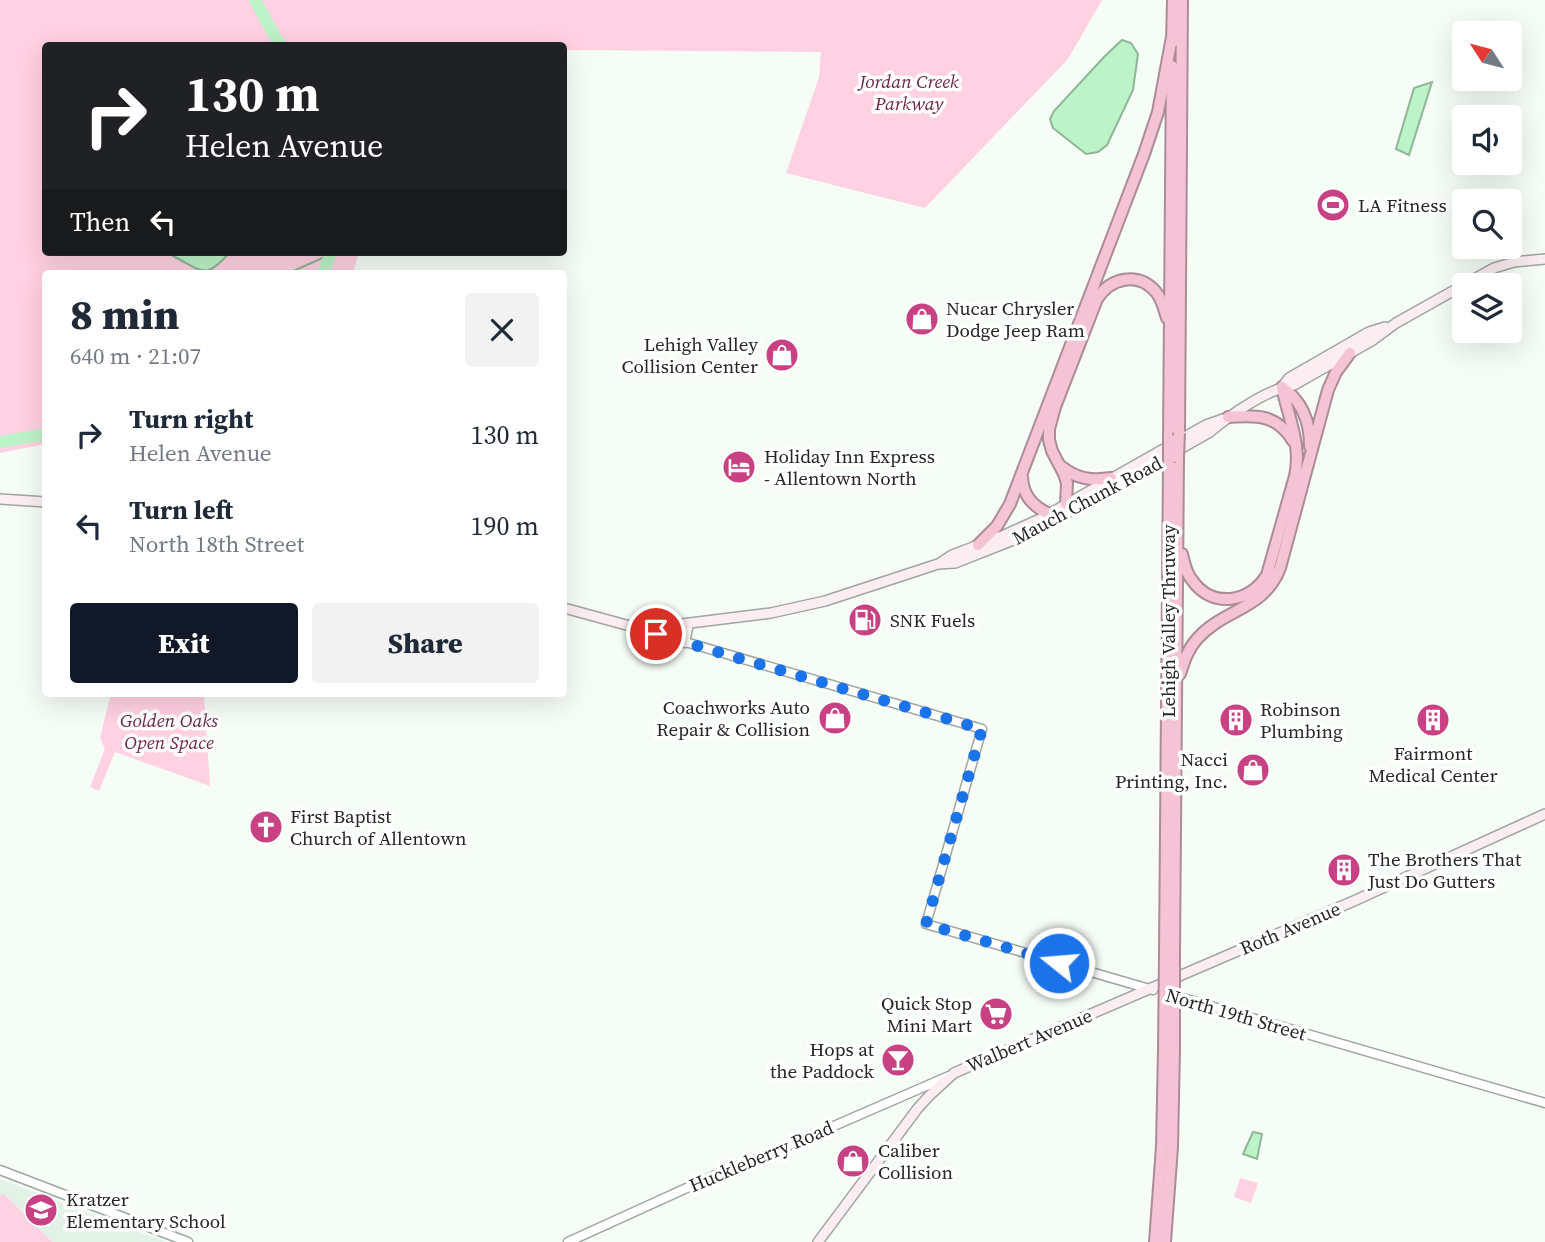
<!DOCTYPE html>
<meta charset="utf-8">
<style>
:root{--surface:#fff;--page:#f2f2f3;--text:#1f2937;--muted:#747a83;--accent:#111827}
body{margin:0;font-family:"Source Serif 4",serif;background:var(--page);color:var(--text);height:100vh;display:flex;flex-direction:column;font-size:26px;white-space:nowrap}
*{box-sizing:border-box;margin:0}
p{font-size:23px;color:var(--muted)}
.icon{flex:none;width:38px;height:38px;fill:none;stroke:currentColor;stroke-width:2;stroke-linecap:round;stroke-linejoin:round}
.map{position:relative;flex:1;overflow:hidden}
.sheet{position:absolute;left:42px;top:270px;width:525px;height:427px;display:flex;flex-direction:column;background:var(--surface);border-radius:7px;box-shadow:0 7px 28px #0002}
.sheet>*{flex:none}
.banner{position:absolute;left:42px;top:42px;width:525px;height:214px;border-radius:7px;box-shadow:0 7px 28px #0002;background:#202124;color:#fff;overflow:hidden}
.needle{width:46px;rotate:306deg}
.buttons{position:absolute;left:1452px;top:21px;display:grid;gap:14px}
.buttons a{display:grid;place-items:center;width:70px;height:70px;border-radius:7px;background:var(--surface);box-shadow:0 7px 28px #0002;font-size:35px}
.pin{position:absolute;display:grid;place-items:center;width:60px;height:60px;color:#fff;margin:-30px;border:4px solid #fff;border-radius:50%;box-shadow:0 2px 7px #0007}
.me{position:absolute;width:77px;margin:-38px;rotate:287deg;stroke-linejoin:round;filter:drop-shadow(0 0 5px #0008)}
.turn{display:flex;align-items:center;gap:24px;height:147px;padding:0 28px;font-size:32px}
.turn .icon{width:91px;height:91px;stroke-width:2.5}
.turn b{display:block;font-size:49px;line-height:60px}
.then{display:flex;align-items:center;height:66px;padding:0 28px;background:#0003;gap:14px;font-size:26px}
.round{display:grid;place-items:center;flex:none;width:74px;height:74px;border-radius:7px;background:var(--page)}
.head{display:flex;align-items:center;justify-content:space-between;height:119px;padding:0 28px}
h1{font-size:42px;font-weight:800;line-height:52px}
.cta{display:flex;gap:14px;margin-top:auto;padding:14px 28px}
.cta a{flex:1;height:80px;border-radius:7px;background:var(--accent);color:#fff;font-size:28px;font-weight:800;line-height:80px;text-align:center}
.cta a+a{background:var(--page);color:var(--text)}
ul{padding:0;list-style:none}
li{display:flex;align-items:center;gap:21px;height:91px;padding:0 28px}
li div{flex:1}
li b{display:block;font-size:26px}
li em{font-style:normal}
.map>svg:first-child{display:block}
</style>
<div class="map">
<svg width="1545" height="1242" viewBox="0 0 1545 1242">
<rect width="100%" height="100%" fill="#f5fdf6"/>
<path fill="#e3f2e6" d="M 0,1179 L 166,1242 L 0,1242 Z"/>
<path fill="#ffd1e2" d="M 0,0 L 1102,0 L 1068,59 L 925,208 L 786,173 L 819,77 L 821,52 L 564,50 L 564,46 L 46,46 L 46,252 L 359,252 L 353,273 L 46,273 L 45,444 L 0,453 Z
M 111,693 L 193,693 L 204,695 L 210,786 L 115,752 L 99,791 L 90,787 L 105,749 L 100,738 Z
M 1240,1178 L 1258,1183 L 1251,1203 L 1234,1197 Z
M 3,1193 L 52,1242 L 0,1242 L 0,1197 Z"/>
<path fill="#bdf3c8" stroke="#8fb697" stroke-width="2" d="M 1122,40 L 1131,43 L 1138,54 L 1133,90 L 1107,145 L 1098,152 L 1086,154 L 1053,128 L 1050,119 L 1054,111 L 1105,56 Z
M 1432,82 L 1409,155 L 1396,149 L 1414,88 Z
M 173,252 L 230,252 C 205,281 203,271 173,256 Z
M 1253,1132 L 1262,1134 L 1257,1159 L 1243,1154 Z"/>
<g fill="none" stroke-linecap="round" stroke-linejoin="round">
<path stroke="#8fb697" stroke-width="2" d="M 289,273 L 331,254"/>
<path stroke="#bdf3c8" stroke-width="12" d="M 255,0 L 277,40 L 282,46
M 323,273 L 331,252
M 0,442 L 46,434"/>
<defs>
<path id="tertiary" d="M 641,629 L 982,729 L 926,924 L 1153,990
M 685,643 L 689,623
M 1169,994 L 1545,1103
M 0,1170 L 188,1242
M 568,1242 L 724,1171 L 767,1155 L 949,1076"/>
<path id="secondary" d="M 1282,387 L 1289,378 L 1369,332 L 1385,327
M 0,499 L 46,502
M 940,563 L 952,555 L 1002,536 L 1042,518 L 1206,425 L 1223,419
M 564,608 L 641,629 L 771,613 L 825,601 L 938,564 L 955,563 L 1021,537 L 1046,525 L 1210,432 C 1230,415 1267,389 1294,385 L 1373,340 L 1396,323 L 1494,268 L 1514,262 L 1545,259
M 818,1242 L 918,1108 L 930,1095 L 954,1073 L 1356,900 L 1545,814"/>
<path id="motorway" d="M 1172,43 L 1173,0
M 1282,387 C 1302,401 1310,422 1310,446
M 1228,417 C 1256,415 1277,414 1293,441
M 1179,433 L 1182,0
M 1169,438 L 1172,66
M 1062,467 C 1077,479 1092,481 1111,478
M 1022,477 C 1023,496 1033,506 1049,514
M 1066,504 L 1067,483 L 1064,474 L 1052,451 L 1049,440 L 1049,429 L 1055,407 L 1097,299 C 1110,278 1138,271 1156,292 C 1162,299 1164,309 1167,318
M 978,545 L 997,526 L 1010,504 L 1144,154 L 1158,112 L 1172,37
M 1182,554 C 1184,563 1186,573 1192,580 C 1212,609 1250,603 1267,575 L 1295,476 C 1302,446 1288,416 1282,387
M 1180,674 C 1184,661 1188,649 1197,639 C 1223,609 1264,610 1280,568 L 1328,390 L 1336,372 L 1350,353
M 1165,953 L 1169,463
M 1174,953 L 1178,458
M 1155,1242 L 1162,1146 L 1164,1050
M 1165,1242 L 1172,1147 L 1174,1050"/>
</defs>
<use href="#tertiary" stroke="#9fa6a0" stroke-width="11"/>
<use href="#secondary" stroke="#9fa6a0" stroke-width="12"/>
<use href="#motorway" stroke="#ab8c97" stroke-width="14"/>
<use href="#tertiary" stroke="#fff" stroke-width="8"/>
<use href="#secondary" stroke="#fcedf2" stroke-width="9"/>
<use href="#motorway" stroke="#f4c3d5" stroke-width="10"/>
<defs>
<path id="motorway-bridge" d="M 1178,458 L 1179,433
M 1169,463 L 1169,438
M 1164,1050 L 1165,953
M 1174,1050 L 1174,953"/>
</defs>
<use href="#motorway-bridge" stroke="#ab8c97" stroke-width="14" stroke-linecap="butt"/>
<use href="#motorway-bridge" stroke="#f4c3d5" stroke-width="10"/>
</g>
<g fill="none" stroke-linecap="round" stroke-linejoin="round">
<path stroke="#1a73e8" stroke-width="12" stroke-dasharray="0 21.6" d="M 656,634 L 982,729 L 926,924 L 1059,963"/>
</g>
<defs>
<symbol id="stadium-disc" viewBox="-11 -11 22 22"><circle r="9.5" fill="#c84283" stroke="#fff"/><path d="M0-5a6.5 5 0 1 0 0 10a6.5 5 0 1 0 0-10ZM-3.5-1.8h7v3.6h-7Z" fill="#fff"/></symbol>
<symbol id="shop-disc" viewBox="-11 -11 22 22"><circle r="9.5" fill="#c84283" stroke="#fff"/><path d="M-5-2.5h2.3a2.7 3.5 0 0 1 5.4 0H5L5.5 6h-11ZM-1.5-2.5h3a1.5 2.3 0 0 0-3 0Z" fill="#fff"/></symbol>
<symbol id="hotel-disc" viewBox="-11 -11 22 22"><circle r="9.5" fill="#c84283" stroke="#fff"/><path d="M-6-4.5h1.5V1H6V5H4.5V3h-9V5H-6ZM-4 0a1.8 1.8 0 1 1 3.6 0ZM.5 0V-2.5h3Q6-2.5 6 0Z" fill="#fff"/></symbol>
<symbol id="fuel-disc" viewBox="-11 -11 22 22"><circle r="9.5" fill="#c84283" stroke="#fff"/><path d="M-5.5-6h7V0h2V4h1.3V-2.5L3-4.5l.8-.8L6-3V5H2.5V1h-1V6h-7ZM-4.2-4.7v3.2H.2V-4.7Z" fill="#fff"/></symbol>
<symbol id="building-disc" viewBox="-11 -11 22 22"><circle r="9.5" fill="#c84283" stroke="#fff"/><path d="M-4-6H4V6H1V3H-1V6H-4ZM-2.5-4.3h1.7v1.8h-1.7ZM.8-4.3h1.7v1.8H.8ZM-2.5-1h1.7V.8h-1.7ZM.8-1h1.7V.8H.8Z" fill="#fff"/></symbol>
<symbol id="church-disc" viewBox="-11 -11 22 22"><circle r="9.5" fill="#c84283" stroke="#fff"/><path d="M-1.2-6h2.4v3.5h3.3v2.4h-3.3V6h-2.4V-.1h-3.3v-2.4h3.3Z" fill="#fff"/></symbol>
<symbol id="supermarket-disc" viewBox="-11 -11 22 22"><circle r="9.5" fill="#c84283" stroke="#fff"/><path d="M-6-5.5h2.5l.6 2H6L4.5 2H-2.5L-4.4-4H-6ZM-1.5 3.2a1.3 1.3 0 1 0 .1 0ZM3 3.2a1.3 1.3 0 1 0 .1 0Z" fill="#fff"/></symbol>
<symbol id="bar-disc" viewBox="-11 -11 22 22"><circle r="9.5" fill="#c84283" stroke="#fff"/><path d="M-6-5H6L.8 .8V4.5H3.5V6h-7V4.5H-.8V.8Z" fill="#fff"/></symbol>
<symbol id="school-disc" viewBox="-11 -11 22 22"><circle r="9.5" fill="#c84283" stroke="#fff"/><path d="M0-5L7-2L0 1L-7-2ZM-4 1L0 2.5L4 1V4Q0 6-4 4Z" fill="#fff"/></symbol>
</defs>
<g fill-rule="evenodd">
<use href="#stadium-disc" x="1314" y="186" width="38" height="38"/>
<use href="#shop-disc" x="903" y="300" width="38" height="38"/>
<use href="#shop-disc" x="763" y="336" width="38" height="38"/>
<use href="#hotel-disc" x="720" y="448" width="38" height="38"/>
<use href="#fuel-disc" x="846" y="601" width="38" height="38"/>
<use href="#shop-disc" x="816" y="699" width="38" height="38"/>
<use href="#building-disc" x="1217" y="701" width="38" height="38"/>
<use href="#building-disc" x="1414" y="701" width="38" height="38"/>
<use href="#shop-disc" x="1234" y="751" width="38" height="38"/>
<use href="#church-disc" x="247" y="808" width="38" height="38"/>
<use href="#building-disc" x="1325" y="851" width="38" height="38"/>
<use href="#supermarket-disc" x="977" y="995" width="38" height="38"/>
<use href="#bar-disc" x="879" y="1041" width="38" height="38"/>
<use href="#shop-disc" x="834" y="1142" width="38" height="38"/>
<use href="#school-disc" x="22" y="1191" width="38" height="38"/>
</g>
<g text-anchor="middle" stroke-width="7" stroke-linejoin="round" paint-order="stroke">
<g font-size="19" font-style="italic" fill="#702749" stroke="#fff">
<text x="909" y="88">Jordan Creek<tspan x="909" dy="22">Parkway</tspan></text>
<text x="169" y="727">Golden Oaks<tspan x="169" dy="22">Open Space</tspan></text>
</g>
<g font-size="19" fill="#242724" stroke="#fff" text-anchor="start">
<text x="1358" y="212">LA Fitness</text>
<text x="946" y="315">Nucar Chrysler<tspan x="946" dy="22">Dodge Jeep Ram</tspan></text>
<text x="758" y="351" text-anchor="end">Lehigh Valley<tspan x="758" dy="22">Collision Center</tspan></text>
<text x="764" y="463">Holiday Inn Express<tspan x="764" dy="22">- Allentown North</tspan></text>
<text x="890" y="627">SNK Fuels</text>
<text x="810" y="714" text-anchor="end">Coachworks Auto<tspan x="810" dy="22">Repair &amp; Collision</tspan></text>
<text x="1260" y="716">Robinson<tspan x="1260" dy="22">Plumbing</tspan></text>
<text x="1433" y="760" text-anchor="middle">Fairmont<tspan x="1433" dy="22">Medical Center</tspan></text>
<text x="1228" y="766" text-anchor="end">Nacci<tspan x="1228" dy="22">Printing, Inc.</tspan></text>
<text x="290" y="823">First Baptist<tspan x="290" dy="22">Church of Allentown</tspan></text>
<text x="1368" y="866">The Brothers That<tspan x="1368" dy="22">Just Do Gutters</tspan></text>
<text x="972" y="1010" text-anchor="end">Quick Stop<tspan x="972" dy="22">Mini Mart</tspan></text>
<text x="874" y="1056" text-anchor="end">Hops at<tspan x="874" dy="22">the Paddock</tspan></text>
<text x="878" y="1157">Caliber<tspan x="878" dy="22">Collision</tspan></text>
<text x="66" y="1206">Kratzer<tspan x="66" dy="22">Elementary School</tspan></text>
</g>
<g font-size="19" fill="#242724" stroke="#fff">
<text transform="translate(1087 500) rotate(-28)" y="7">Mauch Chunk Road</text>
<text transform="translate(1168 621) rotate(-90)" y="7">Lehigh Valley Thruway</text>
<text transform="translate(1290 928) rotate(-23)" y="7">Roth Avenue</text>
<text transform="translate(1236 1014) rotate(16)" y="7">North 19th Street</text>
<text transform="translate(1029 1040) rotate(-23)" y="7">Walbert Avenue</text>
<text transform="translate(761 1156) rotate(-23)" y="7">Huckleberry Road</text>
</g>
</g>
</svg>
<div class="buttons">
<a><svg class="needle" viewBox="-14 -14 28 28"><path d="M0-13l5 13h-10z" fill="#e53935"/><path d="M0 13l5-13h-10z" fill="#747a83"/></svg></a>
<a><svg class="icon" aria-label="sound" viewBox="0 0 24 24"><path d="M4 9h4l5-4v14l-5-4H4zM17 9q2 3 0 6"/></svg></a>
<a><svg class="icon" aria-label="search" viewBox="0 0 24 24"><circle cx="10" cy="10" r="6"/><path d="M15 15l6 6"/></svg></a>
<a><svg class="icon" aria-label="layers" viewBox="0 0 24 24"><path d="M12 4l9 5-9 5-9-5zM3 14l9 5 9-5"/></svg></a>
</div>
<div class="pin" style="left:656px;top:634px;background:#d93025"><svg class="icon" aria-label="arrive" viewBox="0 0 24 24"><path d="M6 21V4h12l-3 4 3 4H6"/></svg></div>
<svg class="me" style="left:1059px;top:963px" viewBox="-20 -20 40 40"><circle r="17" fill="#1a73e8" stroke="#fff" stroke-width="3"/><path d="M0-11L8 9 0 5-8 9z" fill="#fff"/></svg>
<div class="banner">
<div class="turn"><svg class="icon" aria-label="right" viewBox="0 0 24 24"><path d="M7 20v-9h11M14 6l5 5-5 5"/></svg><div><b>130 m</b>Helen Avenue</div></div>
<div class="then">Then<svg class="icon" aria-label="left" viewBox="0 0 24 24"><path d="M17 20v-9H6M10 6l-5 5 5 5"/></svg></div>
</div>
<section class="sheet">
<div class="head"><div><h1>8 min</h1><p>640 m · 21:07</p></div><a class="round"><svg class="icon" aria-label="close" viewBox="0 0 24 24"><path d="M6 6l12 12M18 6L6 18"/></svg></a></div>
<ul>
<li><svg class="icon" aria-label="right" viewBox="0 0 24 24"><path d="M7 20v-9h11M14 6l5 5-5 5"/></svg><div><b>Turn right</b><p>Helen Avenue</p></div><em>130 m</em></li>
<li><svg class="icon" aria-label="left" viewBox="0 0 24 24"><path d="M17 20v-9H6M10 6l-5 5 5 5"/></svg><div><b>Turn left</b><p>North 18th Street</p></div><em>190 m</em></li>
</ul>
<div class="cta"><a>Exit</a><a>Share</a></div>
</section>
</div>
